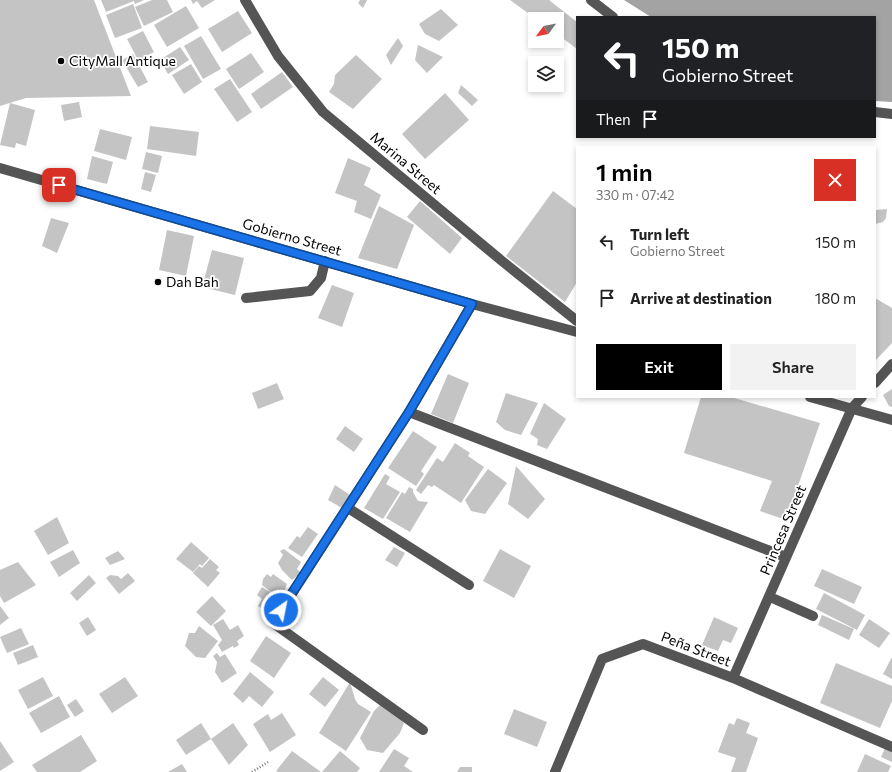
<!DOCTYPE html>
<meta charset="utf-8">
<style>
:root{--surface:#fff;--page:#f2f2f2;--text:#222;--muted:#767676;--accent:#000}
body{margin:0;font-family:Commissioner,sans-serif;background:var(--page);color:var(--text);height:100vh;display:flex;flex-direction:column;font-size:15px;white-space:nowrap}
*{box-sizing:border-box;margin:0}
p{font-size:13px;color:var(--muted)}
.icon{flex:none;width:22px;height:22px;fill:none;stroke:currentColor;stroke-width:2;stroke-linecap:round;stroke-linejoin:round}
.map{position:relative;flex:1;overflow:hidden}
.sheet{position:absolute;left:576px;top:146px;width:300px;height:252px;display:flex;flex-direction:column;background:var(--surface);border-radius:0px;box-shadow:0 2px 6px #0003}
.sheet>*{flex:none}
.top-card{position:absolute;left:576px;top:16px;width:300px;height:122px;border-radius:0px;box-shadow:0 2px 6px #0003;background:#202124;color:#fff;overflow:hidden}
.needle{width:26px;rotate:238deg}
.buttons{position:absolute;left:528px;top:12px;display:grid;gap:8px}
.buttons a{display:grid;place-items:center;width:36px;height:36px;border-radius:0px;background:var(--surface);box-shadow:0 2px 6px #0003;font-size:20px}
.pin{position:absolute;display:grid;place-items:center;width:34px;height:34px;color:#fff;margin:-17px;border-radius:8px;box-shadow:0 2px 6px #0006}
.me{position:absolute;width:44px;margin:-22px;rotate:33deg;stroke-linejoin:round;filter:drop-shadow(0 0 3px #0008)}
.turn{display:flex;align-items:center;gap:14px;height:84px;padding:0 20px;font-size:18px}
.turn .icon{width:52px;height:52px;stroke-width:2.5}
.turn b{display:block;font-size:28px;line-height:34px}
.then{display:flex;align-items:center;height:38px;padding:0 20px;background:#0003;gap:8px;font-size:15px}
.round{display:grid;place-items:center;flex:none;width:42px;height:42px;border-radius:0px;background:var(--page)}
.summary{display:flex;align-items:center;justify-content:space-between;height:68px;padding:0 20px}
h1{font-size:24px;font-weight:600;line-height:30px;color:var(--accent)}
.cta{display:flex;gap:8px;margin-top:auto;padding:8px 20px}
.cta a{flex:1;height:46px;border-radius:0px;background:var(--accent);color:#fff;font-size:16px;font-weight:600;line-height:46px;text-align:center}
.cta a+a{background:var(--page);color:var(--text)}
ul{padding:0;list-style:none}
li{display:flex;align-items:center;gap:12px;height:56px;padding:0 20px}
li div{flex:1}
li b{display:block;font-size:15px}
li em{font-style:normal}
.map>svg:first-child{display:block}
</style>
<div class="map">
<svg width="892" height="772" viewBox="0 0 892 772">
<rect width="100%" height="100%" fill="#fff"/>
<path fill="#a3a3a3" d="M 624,0 L 892,0 L 892,102 L 875,101 L 875,17 L 651,17 Z"/>
<path fill="#c4c4c4" d="M 0,0 L 94,0 L 131,96 L 26,98 L 0,106 Z
M 101,0 L 144,0 L 135,4 L 134,1 L 106,12 Z
M 152,0 L 167,0 L 173,12 L 144,26 L 135,7 Z
M 191,0 L 215,0 L 202,8 L 197,1 L 193,4 Z
M 360,0 L 367,0 L 363,8 L 358,3 Z
M 510,0 L 549,0 L 577,22 L 577,49 L 557,34 L 557,19 L 536,19 Z
M 133,4 L 142,28 L 115,38 L 106,15 Z
M 186,6 L 199,28 L 167,47 L 154,25 Z
M 441,9 L 458,25 L 439,41 L 425,34 L 419,24 Z
M 238,11 L 252,33 L 222,52 L 208,29 Z
M 143,31 L 154,52 L 138,60 L 127,39 Z
M 201,36 L 221,69 L 203,79 L 184,46 Z
M 398,38 L 403,46 L 391,65 L 386,55 Z
M 418,45 L 443,57 L 427,73 L 415,60 Z
M 180,47 L 189,60 L 168,74 L 160,60 Z
M 251,53 L 264,72 L 239,89 L 226,69 Z
M 133,54 L 148,82 L 138,87 L 122,60 Z
M 356,55 L 382,79 L 353,109 L 329,92 L 334,84 L 335,75 Z
M 191,64 L 202,82 L 184,94 L 172,75 Z
M 282,72 L 293,87 L 261,109 L 251,94 Z
M 230,79 L 252,112 L 237,122 L 214,89 Z
M 461,85 L 478,100 L 472,106 L 458,93 Z
M 445,93 L 469,120 L 425,159 L 402,134 Z
M 79,102 L 82,117 L 64,121 L 61,105 Z
M 10,103 L 35,110 L 26,146 L 16,143 L 15,148 L 0,145 Z
M 150,126 L 199,132 L 196,156 L 147,149 Z
M 100,129 L 132,137 L 126,160 L 94,151 Z
M 146,152 L 162,156 L 158,173 L 142,169 Z
M 92,156 L 113,162 L 107,184 L 87,179 Z
M 348,158 L 371,168 L 364,185 L 381,195 L 371,219 L 354,212 L 357,201 L 335,193 Z
M 145,172 L 156,175 L 151,192 L 141,189 Z
M 553,191 L 577,209 L 577,282 L 565,302 L 506,256 Z
M 420,201 L 462,238 L 450,254 L 407,217 Z
M 379,206 L 414,225 L 397,269 L 358,258 Z
M 887,209 L 886,218 L 883,222 L 875,224 L 875,210 Z
M 51,218 L 69,223 L 57,253 L 42,246 Z
M 167,230 L 194,236 L 186,276 L 159,270 Z
M 212,250 L 244,258 L 235,295 L 202,287 Z
M 332,285 L 354,293 L 342,327 L 318,318 Z
M 875,298 L 892,308 L 892,343 L 875,361 Z
M 448,374 L 469,383 L 453,423 L 431,414 Z
M 277,383 L 284,399 L 258,409 L 252,393 Z
M 892,389 L 892,407 L 889,406 L 883,395 Z
M 506,393 L 538,403 L 521,435 L 505,430 L 496,422 Z
M 701,397 L 731,397 L 820,423 L 786,520 L 760,511 L 772,481 L 684,453 Z
M 544,403 L 566,419 L 547,449 L 537,445 L 538,439 L 530,434 Z
M 345,426 L 363,439 L 354,452 L 336,439 Z
M 413,431 L 437,447 L 421,471 L 424,474 L 416,486 L 388,468 Z
M 455,443 L 470,453 L 468,456 L 484,467 L 461,503 L 434,485 L 432,487 L 428,485 L 421,494 L 416,490 L 437,458 L 443,462 Z
M 516,466 L 545,499 L 528,519 L 508,504 Z
M 488,469 L 507,483 L 485,514 L 471,511 L 465,500 Z
M 385,474 L 390,477 L 386,484 L 400,492 L 383,519 L 364,508 Z
M 335,485 L 350,495 L 342,508 L 328,500 Z
M 409,487 L 413,489 L 413,492 L 418,501 L 428,502 L 410,532 L 386,518 L 402,492 L 405,494 Z
M 57,517 L 69,543 L 48,555 L 34,531 Z
M 308,527 L 318,534 L 302,557 L 288,548 L 297,536 L 300,538 Z
M 191,542 L 209,558 L 202,566 L 200,564 L 193,572 L 176,559 Z
M 394,547 L 405,553 L 397,567 L 385,560 Z
M 284,549 L 301,562 L 297,569 L 301,573 L 292,580 L 282,570 L 278,563 L 283,555 L 280,551 Z
M 500,549 L 531,566 L 514,598 L 483,581 Z
M 73,550 L 80,563 L 59,577 L 50,562 Z
M 118,551 L 125,559 L 110,565 L 105,558 Z
M 210,559 L 219,567 L 216,570 L 220,573 L 208,587 L 193,573 L 199,566 L 202,568 Z
M 18,562 L 36,585 L 4,603 L 0,596 L 0,570 Z
M 822,569 L 862,587 L 854,604 L 814,586 Z
M 128,573 L 135,581 L 119,594 L 106,578 L 110,575 L 118,576 L 121,579 Z
M 267,574 L 271,577 L 273,574 L 287,584 L 283,594 L 272,593 L 262,585 L 263,579 Z
M 89,575 L 96,583 L 77,601 L 70,593 Z
M 262,587 L 275,595 L 273,598 L 279,601 L 273,611 L 271,609 L 269,613 L 258,606 L 262,599 L 257,595 Z
M 824,593 L 865,615 L 857,630 L 816,609 Z
M 212,596 L 226,611 L 211,626 L 196,612 Z
M 0,606 L 9,618 L 0,625 Z
M 822,615 L 854,629 L 849,640 L 818,625 Z
M 88,617 L 96,630 L 87,636 L 79,623 Z
M 714,617 L 738,628 L 731,643 L 723,640 L 718,651 L 702,645 Z
M 223,619 L 230,630 L 238,625 L 244,636 L 237,641 L 239,645 L 234,648 L 233,646 L 222,652 L 218,645 L 222,640 L 213,625 Z
M 869,619 L 890,633 L 879,648 L 859,635 Z
M 199,626 L 218,641 L 205,658 L 196,657 L 185,646 L 189,633 L 195,633 Z
M 21,628 L 29,644 L 7,653 L 0,637 Z
M 266,636 L 291,653 L 274,678 L 250,661 Z
M 33,645 L 38,657 L 18,665 L 13,653 Z
M 217,653 L 220,657 L 225,654 L 237,673 L 222,683 L 215,672 L 217,662 L 213,656 Z
M 892,657 L 892,679 L 883,674 Z
M 836,663 L 892,686 L 892,701 L 880,728 L 820,703 Z
M 250,672 L 274,692 L 262,707 L 249,696 L 243,703 L 233,694 Z
M 43,677 L 53,696 L 28,709 L 18,690 Z
M 125,677 L 138,696 L 112,713 L 99,694 Z
M 323,677 L 339,690 L 325,707 L 309,694 Z
M 350,682 L 355,699 L 358,704 L 371,712 L 346,751 L 319,733 Z
M 59,696 L 70,717 L 41,733 L 29,713 Z
M 76,699 L 84,711 L 75,717 L 67,705 Z
M 383,702 L 404,723 L 400,733 L 383,753 L 367,750 L 360,738 L 374,711 Z
M 514,709 L 547,722 L 537,747 L 504,734 Z
M 282,713 L 296,735 L 270,752 L 253,724 L 268,714 L 271,720 Z
M 737,718 L 750,723 L 746,733 L 758,738 L 746,772 L 731,772 L 736,758 L 718,752 L 729,723 L 734,725 Z
M 201,723 L 211,739 L 233,723 L 248,745 L 229,765 L 211,739 L 186,755 L 176,740 Z
M 81,735 L 97,761 L 80,772 L 37,772 L 32,765 Z
M 0,741 L 14,762 L 0,771 Z
M 885,748 L 892,751 L 892,762 L 881,757 Z
M 394,749 L 409,758 L 404,766 L 413,772 L 379,772 Z
M 292,751 L 321,772 L 278,772 L 276,771 Z
M 340,751 L 360,768 L 357,772 L 322,772 Z
M 865,754 L 891,766 L 888,772 L 857,772 Z
M 182,764 L 187,772 L 168,772 Z
M 460,767 L 472,767 L 472,772 L 457,772 Z"/>
<g fill="none" stroke-linecap="round" stroke-linejoin="round">
<path stroke="#777" stroke-width="2.5" stroke-dasharray="1 2" stroke-linecap="butt" d="M 252,772 L 268,762"/>
<path stroke="#555" stroke-width="10" d="M 245,0 L 278,56 L 323,112 L 502,261 L 577,321
M 591,0 L 613,17
M 875,112 L 892,114
M 0,168 L 472,304 L 577,332
M 246,298 L 310,291 L 321,278 L 325,261
M 472,304 L 409,412 L 786,557
M 875,383 L 892,364
M 810,397 L 892,420
M 409,412 L 273,623 L 423,730
M 348,508 L 469,585
M 770,597 L 813,616
M 733,678 L 852,408 L 862,397
M 555,772 L 602,659 L 643,644 L 733,678 L 892,747"/>
</g>
<g fill="none" stroke-linecap="round" stroke-linejoin="round">
<defs>
<path id="route" d="M 59,185 L 472,304 L 409,412 L 281,610"/>
</defs>
<use href="#route" stroke="#114b97" stroke-width="10"/>
<use href="#route" stroke="#1a73e8" stroke-width="7"/>
</g>
<g fill="#000" stroke="#fff" stroke-width="1.5">
<circle cx="61" cy="61" r="4"/>
<circle cx="158" cy="282" r="4"/>
</g>
<g text-anchor="middle" stroke-width="3.5" stroke-linejoin="round" paint-order="stroke">
<g font-size="14" fill="#000" stroke="#fff" text-anchor="start">
<text x="69" y="66">CityMall Antique</text>
<text x="166" y="287">Dah Bah</text>
</g>
<g font-size="14" fill="#000" stroke="#fff">
<text transform="translate(406 163) rotate(40)" y="5">Marina Street</text>
<text transform="translate(292 237) rotate(16)" y="5">Gobierno Street</text>
<text transform="translate(783 530) rotate(-67)" y="5">Princesa Street</text>
<text transform="translate(696 649) rotate(21)" y="5">Peña Street</text>
</g>
</g>
</svg>
<div class="buttons">
<a><svg class="needle" viewBox="-14 -14 28 28"><path d="M0-13l5 13h-10z" fill="#e53935"/><path d="M0 13l5-13h-10z" fill="#767676"/></svg></a>
<a><svg class="icon" aria-label="layers" viewBox="0 0 24 24"><path d="M12 4l9 5-9 5-9-5zM3 14l9 5 9-5"/></svg></a>
</div>
<div class="pin" style="left:59px;top:185px;background:#d93025"><svg class="icon" aria-label="arrive" viewBox="0 0 24 24"><path d="M6 21V4h12l-3 4 3 4H6"/></svg></div>
<svg class="me" style="left:281px;top:610px" viewBox="-20 -20 40 40"><circle r="17" fill="#1a73e8" stroke="#fff" stroke-width="3"/><path d="M0-11L8 9 0 5-8 9z" fill="#fff"/></svg>
<div class="top-card">
<div class="turn"><svg class="icon" aria-label="left" viewBox="0 0 24 24"><path d="M17 20v-9H6M10 6l-5 5 5 5"/></svg><div><b>150 m</b>Gobierno Street</div></div>
<div class="then">Then<svg class="icon" aria-label="arrive" viewBox="0 0 24 24"><path d="M6 21V4h12l-3 4 3 4H6"/></svg></div>
</div>
<section class="sheet">
<div class="summary"><div><h1>1 min</h1><p>330 m · 07:42</p></div><a class="round" style="background:#d93025;color:#fff"><svg class="icon" aria-label="close" viewBox="0 0 24 24"><path d="M6 6l12 12M18 6L6 18"/></svg></a></div>
<ul>
<li><svg class="icon" aria-label="left" viewBox="0 0 24 24"><path d="M17 20v-9H6M10 6l-5 5 5 5"/></svg><div><b>Turn left</b><p>Gobierno Street</p></div><em>150 m</em></li>
<li><svg class="icon" aria-label="arrive" viewBox="0 0 24 24"><path d="M6 21V4h12l-3 4 3 4H6"/></svg><div><b>Arrive at destination</b></div><em>180 m</em></li>
</ul>
<div class="cta"><a>Exit</a><a>Share</a></div>
</section>
</div>
